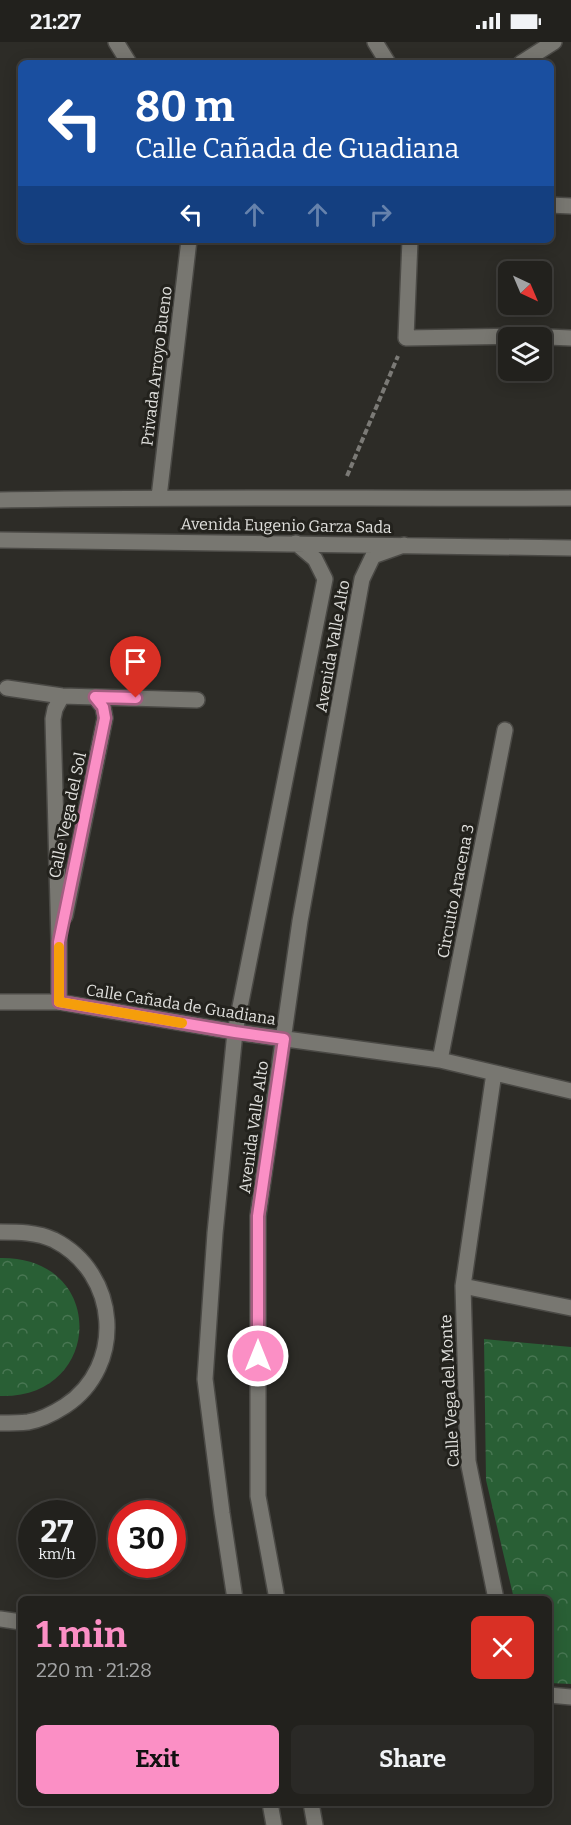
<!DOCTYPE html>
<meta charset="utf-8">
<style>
:root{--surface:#22211d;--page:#2a2926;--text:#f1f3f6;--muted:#a2a3a4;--line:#3f3e3b;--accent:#fb8fc5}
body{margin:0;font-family:Bitter,serif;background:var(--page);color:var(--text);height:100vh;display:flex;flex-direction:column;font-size:22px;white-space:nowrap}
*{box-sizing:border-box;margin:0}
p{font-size:20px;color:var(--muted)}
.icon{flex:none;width:33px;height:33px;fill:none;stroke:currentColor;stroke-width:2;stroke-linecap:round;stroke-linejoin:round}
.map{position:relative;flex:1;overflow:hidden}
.panel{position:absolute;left:18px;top:1554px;width:534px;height:210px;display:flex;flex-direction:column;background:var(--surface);border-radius:9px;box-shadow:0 3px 15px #0003,0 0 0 2px var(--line)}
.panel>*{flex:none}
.top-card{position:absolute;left:18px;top:18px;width:536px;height:183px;border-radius:9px;box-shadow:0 3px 15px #0003,0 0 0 2px var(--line);background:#1a4fa0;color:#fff;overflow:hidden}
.needle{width:39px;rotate:136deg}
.controls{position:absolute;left:498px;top:219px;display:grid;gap:12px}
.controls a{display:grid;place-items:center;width:54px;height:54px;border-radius:9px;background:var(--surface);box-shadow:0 3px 15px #0003,0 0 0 2px var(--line);font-size:30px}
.speed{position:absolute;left:18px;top:1458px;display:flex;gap:12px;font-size:30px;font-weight:700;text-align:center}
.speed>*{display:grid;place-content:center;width:78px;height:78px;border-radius:50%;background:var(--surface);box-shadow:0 3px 15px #0003,0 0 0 2px var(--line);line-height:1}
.speed small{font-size:15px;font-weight:400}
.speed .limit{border:9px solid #d22;background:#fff;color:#111}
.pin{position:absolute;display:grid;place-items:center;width:51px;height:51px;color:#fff;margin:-62px -26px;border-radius:50% 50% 50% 0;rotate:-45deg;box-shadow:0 0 6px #0007}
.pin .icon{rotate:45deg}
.me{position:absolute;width:66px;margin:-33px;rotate:0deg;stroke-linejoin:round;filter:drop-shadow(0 0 4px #0008)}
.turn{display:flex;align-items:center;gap:21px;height:126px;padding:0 18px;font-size:27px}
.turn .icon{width:78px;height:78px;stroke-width:2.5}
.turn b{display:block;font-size:42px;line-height:51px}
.lanes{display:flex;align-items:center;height:57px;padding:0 18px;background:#0003;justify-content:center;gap:30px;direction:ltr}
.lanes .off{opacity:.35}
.round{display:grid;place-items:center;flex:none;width:63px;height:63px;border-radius:9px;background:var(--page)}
.headline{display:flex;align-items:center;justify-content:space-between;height:102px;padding:0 18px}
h1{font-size:36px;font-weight:700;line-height:45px;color:var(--accent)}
.primary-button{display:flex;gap:12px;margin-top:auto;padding:12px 18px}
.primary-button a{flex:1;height:69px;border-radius:9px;background:var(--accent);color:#111;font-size:24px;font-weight:700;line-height:69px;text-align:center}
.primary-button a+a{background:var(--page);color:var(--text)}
.status{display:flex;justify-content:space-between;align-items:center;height:42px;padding:0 30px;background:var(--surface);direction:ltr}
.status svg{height:16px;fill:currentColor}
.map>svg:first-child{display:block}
</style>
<div class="status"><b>21:27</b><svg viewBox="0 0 49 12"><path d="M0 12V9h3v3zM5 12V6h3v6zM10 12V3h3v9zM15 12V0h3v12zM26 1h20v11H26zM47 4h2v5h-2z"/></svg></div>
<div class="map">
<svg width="571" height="1783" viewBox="0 0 571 1783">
<defs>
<pattern id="park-crowns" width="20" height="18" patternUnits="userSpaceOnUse" patternTransform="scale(1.5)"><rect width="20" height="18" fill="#295f35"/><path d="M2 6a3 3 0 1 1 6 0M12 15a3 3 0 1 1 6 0" fill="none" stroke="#487652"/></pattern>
</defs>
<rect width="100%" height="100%" fill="#2d2c27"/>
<path fill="url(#park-crowns)" d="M 0,1216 C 108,1214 104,1357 0,1354 Z
M 484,1297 L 571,1305 L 571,1642 L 549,1641 L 549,1557 L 514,1557 L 486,1438 Z"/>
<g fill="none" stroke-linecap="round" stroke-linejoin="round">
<defs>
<path id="minor" d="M 116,0 L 129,21
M 375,0 L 388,21
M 521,21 L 554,0
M 550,163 L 571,164
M 410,198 L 406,296 L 525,294 L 571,296
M 159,455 L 189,198
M 0,458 C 190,454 381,457 571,456
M 0,498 L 571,506
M 7,646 L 62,654 L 197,658
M 65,874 L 105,676 L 103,665 L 95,655
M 0,960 L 59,960 L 235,990 L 440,1018 L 571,1049
M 59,960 L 59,900 L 53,677 L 55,667 L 62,654
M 440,1018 L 505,688
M 494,1031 L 463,1244 L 468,1419 L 496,1557
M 0,1190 C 18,1190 37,1190 54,1198 C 119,1231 126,1324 65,1364 C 54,1371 41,1378 28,1380 C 19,1381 9,1381 0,1381
M 463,1244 L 571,1266
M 235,1557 L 222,1471 L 205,1337 L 215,1191 L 235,990 L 325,537 L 315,517 L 296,501
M 277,1557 L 258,1454 L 258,1174 L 300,879 L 362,537 L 373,514 L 404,503
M 0,1577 L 21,1580
M 549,1653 L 571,1655
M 270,1761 L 274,1783
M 311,1761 L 315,1783"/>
</defs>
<use href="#minor" stroke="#4a4945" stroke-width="18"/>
<path stroke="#7b7a76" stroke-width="4" stroke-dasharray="6 3" stroke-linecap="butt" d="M 347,434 L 398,314"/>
<use href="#minor" stroke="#787771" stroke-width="15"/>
</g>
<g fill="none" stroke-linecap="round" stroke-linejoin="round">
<defs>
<path id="route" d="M 136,656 L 95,655 L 103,665 L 105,676 L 59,900 L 59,960 L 235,990 L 284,997 L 258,1174 L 258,1314"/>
</defs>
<use href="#route" stroke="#a35d80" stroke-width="15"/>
<use href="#route" stroke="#fb8fc5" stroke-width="10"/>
<path stroke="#f59e0b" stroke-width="10" d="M 59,905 L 59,960 L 182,981"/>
</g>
<g text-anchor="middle" stroke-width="6" stroke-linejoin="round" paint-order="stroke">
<g font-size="16" fill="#e0e0dd" stroke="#23221d">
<text transform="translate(156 324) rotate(-83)" y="6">Privada Arroyo Bueno</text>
<text transform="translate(286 483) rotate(1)" y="6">Avenida Eugenio Garza Sada</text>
<text transform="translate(332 604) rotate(-80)" y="6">Avenida Valle Alto</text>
<text transform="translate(67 773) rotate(-78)" y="6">Calle Vega del Sol</text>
<text transform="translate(455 849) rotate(-79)" y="6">Circuito Aracena 3</text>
<text transform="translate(181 962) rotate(9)" y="6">Calle Cañada de Guadiana</text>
<text transform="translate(253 1085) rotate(-82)" y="6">Avenida Valle Alto</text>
<text transform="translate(449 1349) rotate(-93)" y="6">Calle Vega del Monte</text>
</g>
</g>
</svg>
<div class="controls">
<a><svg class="needle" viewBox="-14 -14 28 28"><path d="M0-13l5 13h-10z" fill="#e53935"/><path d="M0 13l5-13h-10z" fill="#a2a3a4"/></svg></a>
<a><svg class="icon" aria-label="layers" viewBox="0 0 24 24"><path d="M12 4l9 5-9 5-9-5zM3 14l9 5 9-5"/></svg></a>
</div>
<div class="speed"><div>27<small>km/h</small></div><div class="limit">30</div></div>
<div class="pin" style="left:136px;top:656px;background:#d93025"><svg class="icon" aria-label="arrive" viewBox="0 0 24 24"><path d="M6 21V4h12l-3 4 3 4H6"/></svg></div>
<svg class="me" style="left:258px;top:1314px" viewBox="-20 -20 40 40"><circle r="17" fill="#fb8fc5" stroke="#fff" stroke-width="3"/><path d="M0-11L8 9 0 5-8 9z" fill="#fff"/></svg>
<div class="top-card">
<div class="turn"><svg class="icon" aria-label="left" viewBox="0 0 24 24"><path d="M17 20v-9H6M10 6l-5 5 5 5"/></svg><div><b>80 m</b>Calle Cañada de Guadiana</div></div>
<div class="lanes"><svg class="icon" aria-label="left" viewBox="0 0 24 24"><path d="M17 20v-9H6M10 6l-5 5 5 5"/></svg><svg class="icon off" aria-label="ahead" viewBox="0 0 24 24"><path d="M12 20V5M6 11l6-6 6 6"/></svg><svg class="icon off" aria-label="ahead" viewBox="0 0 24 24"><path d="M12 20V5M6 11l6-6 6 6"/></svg><svg class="icon off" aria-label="right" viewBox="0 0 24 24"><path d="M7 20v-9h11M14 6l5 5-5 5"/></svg></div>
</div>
<section class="panel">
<div class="headline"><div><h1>1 min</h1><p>220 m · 21:28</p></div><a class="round" style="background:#d93025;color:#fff"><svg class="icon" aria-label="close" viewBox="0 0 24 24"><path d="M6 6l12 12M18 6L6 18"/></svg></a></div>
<div class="primary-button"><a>Exit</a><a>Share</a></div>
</section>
</div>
